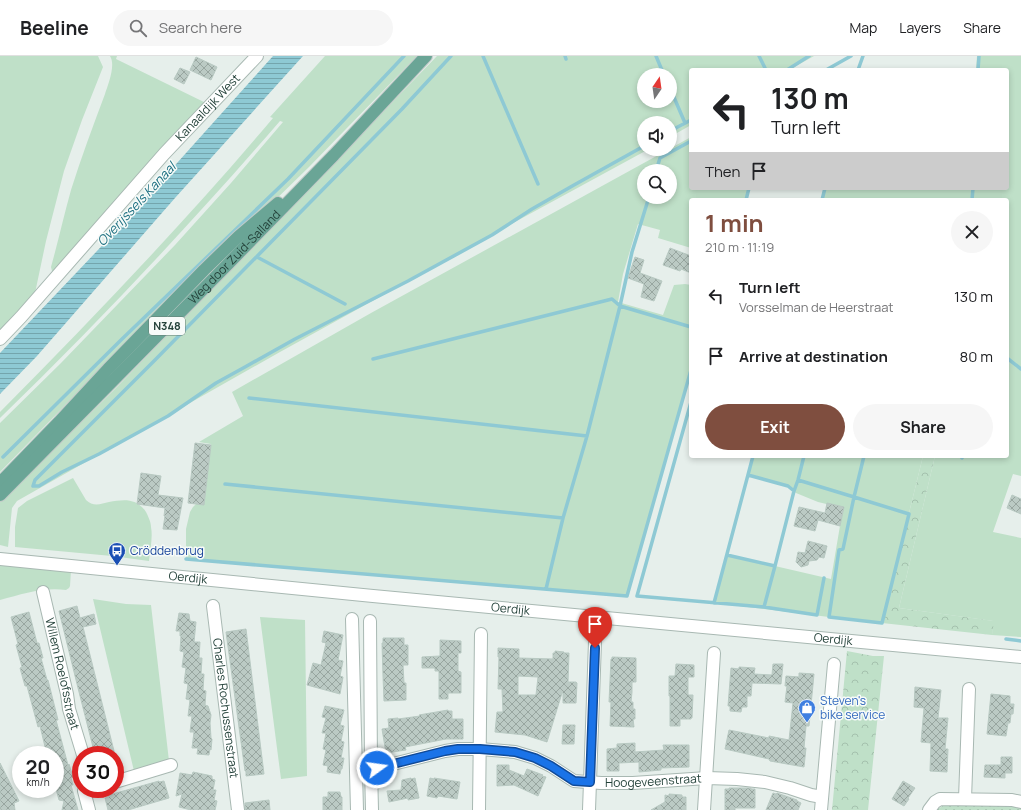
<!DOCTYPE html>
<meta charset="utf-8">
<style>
:root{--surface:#fff;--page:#f6f6f6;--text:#202124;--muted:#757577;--line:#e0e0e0;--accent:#7f4e3f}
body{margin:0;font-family:Manrope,sans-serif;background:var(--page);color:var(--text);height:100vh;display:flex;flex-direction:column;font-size:15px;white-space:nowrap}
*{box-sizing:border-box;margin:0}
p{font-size:13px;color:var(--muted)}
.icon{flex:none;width:22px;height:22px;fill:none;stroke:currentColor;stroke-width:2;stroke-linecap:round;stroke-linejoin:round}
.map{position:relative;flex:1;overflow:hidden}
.side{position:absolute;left:689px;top:142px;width:320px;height:260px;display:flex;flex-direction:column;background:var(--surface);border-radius:4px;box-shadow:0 2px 6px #0003}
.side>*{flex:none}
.banner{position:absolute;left:689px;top:12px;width:320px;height:122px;border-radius:4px;box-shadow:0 2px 6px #0003;background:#fff;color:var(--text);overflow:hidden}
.needle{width:26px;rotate:13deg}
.fabs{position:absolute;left:637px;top:12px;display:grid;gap:8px}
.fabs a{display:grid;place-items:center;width:40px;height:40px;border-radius:50%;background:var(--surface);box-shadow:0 2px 6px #0003;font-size:20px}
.speed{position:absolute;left:12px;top:690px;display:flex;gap:8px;font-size:20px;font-weight:700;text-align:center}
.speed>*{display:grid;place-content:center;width:52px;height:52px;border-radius:50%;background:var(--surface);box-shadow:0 2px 6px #0003;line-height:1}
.speed small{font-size:10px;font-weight:400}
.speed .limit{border:6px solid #d22;background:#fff;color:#111}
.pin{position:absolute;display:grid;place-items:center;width:34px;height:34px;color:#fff;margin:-41px -17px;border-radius:50% 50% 50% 0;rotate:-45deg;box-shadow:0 0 4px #0007}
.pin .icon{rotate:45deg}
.me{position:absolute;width:44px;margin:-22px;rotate:76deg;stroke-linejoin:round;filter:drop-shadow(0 0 3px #0008)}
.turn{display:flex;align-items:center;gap:14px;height:84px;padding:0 16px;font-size:18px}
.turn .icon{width:52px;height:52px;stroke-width:2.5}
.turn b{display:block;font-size:28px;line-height:34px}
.then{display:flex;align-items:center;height:38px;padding:0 16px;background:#0003;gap:8px;font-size:15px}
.round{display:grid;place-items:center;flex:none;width:42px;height:42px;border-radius:21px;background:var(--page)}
.summary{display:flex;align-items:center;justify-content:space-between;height:68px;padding:0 16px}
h1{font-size:24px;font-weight:700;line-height:30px;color:var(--accent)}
.button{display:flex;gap:8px;margin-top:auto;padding:8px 16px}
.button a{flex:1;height:46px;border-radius:24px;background:var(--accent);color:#fff;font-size:16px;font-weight:700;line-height:46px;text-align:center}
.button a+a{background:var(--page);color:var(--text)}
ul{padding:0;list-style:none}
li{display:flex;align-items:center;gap:12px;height:60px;padding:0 16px}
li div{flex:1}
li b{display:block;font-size:15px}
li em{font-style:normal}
header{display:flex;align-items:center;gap:24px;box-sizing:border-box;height:56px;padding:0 20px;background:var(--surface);border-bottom:1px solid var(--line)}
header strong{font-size:19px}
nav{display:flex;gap:22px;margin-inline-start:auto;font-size:14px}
.search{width:280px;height:36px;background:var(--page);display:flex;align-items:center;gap:10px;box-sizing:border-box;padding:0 14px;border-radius:22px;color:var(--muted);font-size:15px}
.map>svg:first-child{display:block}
</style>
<header>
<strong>Beeline</strong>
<div class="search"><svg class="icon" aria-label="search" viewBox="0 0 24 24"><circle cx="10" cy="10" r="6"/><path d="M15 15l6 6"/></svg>Search here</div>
<nav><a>Map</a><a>Layers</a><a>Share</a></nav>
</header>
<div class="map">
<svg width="1021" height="754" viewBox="0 0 1021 754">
<defs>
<pattern id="forest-crowns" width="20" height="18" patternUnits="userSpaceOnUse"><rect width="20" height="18" fill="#bfe0c8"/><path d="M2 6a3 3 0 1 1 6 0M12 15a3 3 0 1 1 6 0" fill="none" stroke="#a4c1ad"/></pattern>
<pattern id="park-dots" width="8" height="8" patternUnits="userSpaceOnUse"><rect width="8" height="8" fill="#bfe0c8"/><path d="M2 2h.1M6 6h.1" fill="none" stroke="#a4c1ad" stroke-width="1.8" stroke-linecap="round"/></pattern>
<pattern id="water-rules" width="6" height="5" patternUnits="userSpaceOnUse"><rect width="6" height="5" fill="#8ec9d4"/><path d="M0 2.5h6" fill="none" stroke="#74a5ad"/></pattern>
<pattern id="building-cross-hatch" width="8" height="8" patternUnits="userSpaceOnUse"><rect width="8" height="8" fill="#bbcac4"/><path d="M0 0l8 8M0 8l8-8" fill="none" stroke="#98a6a0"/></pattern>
</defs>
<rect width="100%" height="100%" fill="#e6efeb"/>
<path fill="#bfe0c8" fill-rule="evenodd" d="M 0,0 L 98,0 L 103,11 L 82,64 L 64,115 L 46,185 L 35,237 L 0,275 Z
M 110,0 L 117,0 L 116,3 L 208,48 L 55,216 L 52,215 L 51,211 C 58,186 64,159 71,134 C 81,102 93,70 105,38 C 108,29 116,9 110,0 Z
M 325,0 L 417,0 L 309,111 L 265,154 L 154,258 L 0,416 L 0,367 L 61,307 L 175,189 L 231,127 L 283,66 L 280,65 C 191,168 98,267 0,362 L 0,356 C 94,261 187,164 273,62 L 270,61 Z
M 437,0 L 814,0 L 789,14 L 691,14 L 691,69 L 670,81 L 670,67 L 644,67 L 644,93 L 649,93 L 493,178 L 492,179 L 280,296 L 17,445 L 12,452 L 8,491 L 0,489 L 0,446 L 116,332 ZM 644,19 L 670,19 L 670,45 L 644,45 Z
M 977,0 L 1021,0 L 1021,420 L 1013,418 L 993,476 L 1021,482 L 1021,581 L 992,579 L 993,565 L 899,552 L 935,400 L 1007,400 L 1007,144 L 822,144 L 825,132 L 1007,132 L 1007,14 L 976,14 Z
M 691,81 L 691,132 L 750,132 L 747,144 L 691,144 L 691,192 L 658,182 L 660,174 L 638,168 L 623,218 L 618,246 L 663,259 L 674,229 L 685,228 L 691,229 L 691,314 L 627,540 L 494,530 L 186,503 L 186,473 L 190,456 L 193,451 L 200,444 L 205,437 L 211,388 L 199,386 L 243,360 L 232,336 L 371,257 ZM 644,115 L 670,115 L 670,141 L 644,141 Z
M 753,400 L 923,400 L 882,567 L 829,561 L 714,547 L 727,499 L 831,523 L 843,452 L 818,446 L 796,437 L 788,430 L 748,419 Z
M 73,422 L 86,444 C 93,451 101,448 109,446 C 124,443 137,442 146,456 C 148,460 151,466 151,471 C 153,482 150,494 149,505 L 112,500 L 15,491 L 15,471 L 18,452 L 27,445 Z
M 0,508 L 71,514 L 70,530 L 69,532 L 66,534 C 43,531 23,538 0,544 Z
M 93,543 L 126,548 L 151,549 L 169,705 L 134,715 Z
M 260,561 L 305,564 L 307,720 L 281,723 Z"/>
<path fill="url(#forest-crowns)" d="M 923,400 L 935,400 L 899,552 L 994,565 L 992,579 L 882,567 Z
M 847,595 L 873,600 L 884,600 L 868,754 L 832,754 Z"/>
<path fill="url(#park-dots)" d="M 946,748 L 994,749 L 1021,751 L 1021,754 L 936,754 Z"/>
<path fill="url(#water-rules)" d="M 273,0 L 303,0 L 175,142 L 37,300 L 0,338 L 0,297 L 116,175 Z"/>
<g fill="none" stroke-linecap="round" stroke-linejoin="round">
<path stroke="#8ec9d4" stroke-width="3.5" d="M 451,0 L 402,53 L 155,304 L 35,424 L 33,430 L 39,430 L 62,416 L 99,398 L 168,360 L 216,327 L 245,311 L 295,283 L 408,225 L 492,179 L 532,153 L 574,129 L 644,90
M 483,0 L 538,128
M 565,0 L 566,3
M 656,0 L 664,19
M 759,0 L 766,14
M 787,14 L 809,0
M 826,14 L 851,0
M 858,14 L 863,0
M 978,14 L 979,0
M 670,32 L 685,67
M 670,75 L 691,64
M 656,115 L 660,102 L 691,85
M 649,141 L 632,196 L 620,250 L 691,271
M 746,144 L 749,132
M 822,144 L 825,132
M 972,144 L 973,132
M 257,201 L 345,248
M 1007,302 L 1021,313
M 373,303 L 612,243 L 620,250 L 587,380 L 563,462 L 546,533
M 249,342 L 587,380
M 691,346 L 637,540 L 764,551 L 817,559 L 824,522
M 3,401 L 121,284 L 288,123 L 404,0
M 962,402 L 963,400
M 748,419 L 788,430 L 794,435 L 775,510
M 798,424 L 854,441 L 864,400
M 225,428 L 563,462
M 794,435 L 798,424 L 804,400
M 854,441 L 909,458 L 882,567 L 829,561 L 839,494 L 843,493 Z
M 727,499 L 775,510 L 764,551
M 186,503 L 627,540 L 691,314
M 714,547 L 753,400
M 1006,583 L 1021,585"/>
</g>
<path fill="url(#building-cross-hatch)" stroke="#b8c9c2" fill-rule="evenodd" d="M 196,1 L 217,11 L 211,24 L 190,14 Z
M 180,12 L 190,16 L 184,28 L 174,23 Z
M 670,192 L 691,200 L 691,217 L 681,213 L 680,215 L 663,209 Z
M 635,201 L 644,204 L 640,217 L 662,225 L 654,245 L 641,241 L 644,228 L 628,222 Z
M 195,387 L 211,389 L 204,449 L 188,447 Z
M 141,417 L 161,420 L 158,439 L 183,442 L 177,474 L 163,473 L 165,460 L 164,460 L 165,452 L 137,448 Z
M 1012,439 L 1021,443 L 1021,458 L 1007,452 Z
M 827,447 L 844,451 L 840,470 L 818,464 L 815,475 L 794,470 L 799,451 L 825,457 Z
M 808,485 L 827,490 L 824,502 L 819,501 L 817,504 L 809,505 L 808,509 L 801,511 L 796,506 L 798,496 L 805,497 Z
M 77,550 L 80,562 L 94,558 L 96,568 L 83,571 L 115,699 L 95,699 L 78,632 L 59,555 Z
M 29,556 L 37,587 L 39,587 L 43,602 L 41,602 L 47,624 L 48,624 L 58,664 L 56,664 L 68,709 L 69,708 L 73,721 L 71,722 L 73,729 L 71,729 L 78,754 L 62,754 L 64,745 L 59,744 L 56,733 L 55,733 L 55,699 L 47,699 L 40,670 L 38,671 L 27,630 L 25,630 L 20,612 L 22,611 L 16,589 L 18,588 L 11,561 Z
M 179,557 L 189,558 L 190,565 L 196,566 L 194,586 L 200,586 L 199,602 L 202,602 L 201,618 L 204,618 L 203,634 L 206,635 L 205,649 L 208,650 L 211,659 L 210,667 L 211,682 L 212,683 L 211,694 L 210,693 L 209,699 L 197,698 L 198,692 L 192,692 L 194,676 L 190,676 L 192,660 L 188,660 L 190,644 L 186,643 L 188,628 L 184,627 L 186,612 L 182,611 L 184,596 L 180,595 L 181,580 L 180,580 L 180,575 L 176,575 Z
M 246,573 L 264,718 L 246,720 L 246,715 L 245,715 L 226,576 Z
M 324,575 L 343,579 L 338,604 L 343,605 L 340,620 L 343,621 L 340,638 L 307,629 L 313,607 L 321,609 L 326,587 L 322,586 Z
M 383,582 L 404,582 L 404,589 L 408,589 L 408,609 L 403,609 L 404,627 L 406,627 L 406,644 L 384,645 L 383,620 L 382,587 L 383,587 Z
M 440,584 L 461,585 L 461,597 L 458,597 L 458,615 L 461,616 L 461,637 L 448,637 L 448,643 L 439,643 L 439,615 L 435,615 L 435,612 L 422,612 L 422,601 L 440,600 Z
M 498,592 L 519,593 L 519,602 L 553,603 L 553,597 L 555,597 L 555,595 L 564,596 L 564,597 L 569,597 L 568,626 L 576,626 L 577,627 L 576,647 L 563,647 L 563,637 L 562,637 L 547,686 L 525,679 L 495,676 L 497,656 L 503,656 L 502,633 L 498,633 L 499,601 L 498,601 ZM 518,620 L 538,621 L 536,639 L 518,639 Z
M 612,601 L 636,602 L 636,626 L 632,626 L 632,636 L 631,646 L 633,646 L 633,653 L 635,653 L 635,663 L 633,663 L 634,671 L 610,670 L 611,646 L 609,646 L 611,603 L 612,603 Z
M 676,608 L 694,609 L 694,621 L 688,621 L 688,639 L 693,639 L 692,662 L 691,662 L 691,663 L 680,663 L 680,670 L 670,670 L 670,640 L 669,640 L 669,620 L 675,620 Z
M 773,608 L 783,608 L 781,628 L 752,627 L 751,640 L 747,640 L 747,651 L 742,651 L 741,656 L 730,655 L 730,650 L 728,650 L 731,612 L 739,613 L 739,611 L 755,612 L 754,618 L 772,619 Z
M 799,617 L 814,618 L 809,670 L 806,670 L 804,692 L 806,692 L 804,711 L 770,705 L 769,703 L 725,693 L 729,674 L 769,682 L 769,680 L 789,684 L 793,647 L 785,646 L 787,630 L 785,630 L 786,620 L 799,621 Z
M 915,631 L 941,634 L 938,662 L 948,662 L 945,693 L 948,693 L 947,716 L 930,715 L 931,687 L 921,686 L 924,652 L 914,651 Z
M 991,638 L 1010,640 L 1010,648 L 1014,648 L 1013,658 L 1011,658 L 1010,667 L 1008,667 L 1006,680 L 987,678 Z
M 325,650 L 344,654 L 340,669 L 344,670 L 341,685 L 344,686 L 341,702 L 344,702 L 342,713 L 341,713 L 340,718 L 327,716 L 328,710 L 323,709 L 326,694 L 323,693 L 326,677 L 322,677 L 326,662 L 322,661 Z
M 448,654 L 448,655 L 452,655 L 452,663 L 463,663 L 463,683 L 446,683 L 405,691 L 406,694 L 386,697 L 382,673 L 389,672 L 388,663 L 398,662 L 398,663 L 420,660 L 419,659 Z
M 563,669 L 575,669 L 574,688 L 562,688 Z
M 635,687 L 635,696 L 664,694 L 663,689 L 689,689 L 689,711 L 661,712 L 661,714 L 639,716 L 639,706 L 619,707 L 619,715 L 607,715 L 607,693 L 617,692 L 617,688 Z
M 1001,701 L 1012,701 L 1012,717 L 1005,717 L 1005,722 L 984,721 L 985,709 L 1001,709 Z
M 0,707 L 19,745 L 14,747 L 15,754 L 0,754 Z
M 497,709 L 509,709 L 509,714 L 524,720 L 527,713 L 543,719 L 542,720 L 546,721 L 538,740 L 514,729 L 497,730 Z
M 193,716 L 212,720 L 212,723 L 215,724 L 213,734 L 216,734 L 214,744 L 217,745 L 215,754 L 191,754 L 179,751 L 182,738 L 176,740 L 180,717 L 192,719 Z
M 411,722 L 411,723 L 415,722 L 419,742 L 408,744 L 408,742 L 389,746 L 387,735 L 401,734 L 402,724 Z
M 430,722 L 434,723 L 434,722 L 460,726 L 457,743 L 438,740 L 437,742 L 427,740 Z
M 159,725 L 159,726 L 164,725 L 169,742 L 128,754 L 108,754 L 105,742 L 110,740 L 109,739 Z
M 903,725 L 915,732 L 908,742 L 909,743 L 904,750 L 892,743 Z
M 729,732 L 751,732 L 751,733 L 755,733 L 755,752 L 735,752 L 735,754 L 725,754 L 725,733 L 729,733 Z
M 328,736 L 340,736 L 341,741 L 342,741 L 342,754 L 323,754 L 323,741 L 328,741 Z
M 773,737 L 776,738 L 777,737 L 797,744 L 797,745 L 801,747 L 798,754 L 766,754 Z
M 669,738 L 682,739 L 682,741 L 686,741 L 686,754 L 651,754 L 665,746 L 665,739 L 669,740 Z
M 269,744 L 270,754 L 245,754 L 245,747 Z"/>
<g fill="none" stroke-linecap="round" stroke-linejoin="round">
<defs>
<g id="minor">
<path id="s1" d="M 0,283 L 21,261 L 164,98 L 257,0"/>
<path id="s2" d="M 43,536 L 67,638 L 69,653 L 83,699"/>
<path id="s3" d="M 213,550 L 238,754"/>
<path d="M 352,563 L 357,754"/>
<path d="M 370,565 L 371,712 L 372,754"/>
<path id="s4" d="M 371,712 L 377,712 L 445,695 L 458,693 L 480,693 L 515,696 L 535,702 L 551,710 L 574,725 L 601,727 L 633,727 L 707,722 L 737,723 L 765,726 L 790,732 L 811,739 L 822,741"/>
<path d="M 115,726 L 171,709"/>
<path d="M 85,733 L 84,735 L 89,754"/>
<path d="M 965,743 L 969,633"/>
<path d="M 479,754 L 481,578"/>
<path d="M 589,754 L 595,586"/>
<path d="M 704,754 L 714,597"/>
<path d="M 821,754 L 834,608"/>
<path d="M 929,754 L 935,746 L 940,743 L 1012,744 L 1021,746"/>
</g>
<g id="tertiary">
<path id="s5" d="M 0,503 L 373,540 L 1021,601"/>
</g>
<g id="primary">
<path d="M 0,427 L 59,366 L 108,313 L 204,214 L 239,180 L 278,147"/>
<path id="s6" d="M 0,439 L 231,205 L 334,99 L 426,0"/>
</g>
</defs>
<use href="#minor" stroke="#a8b8b2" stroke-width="14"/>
<use href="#tertiary" stroke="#a8b8b2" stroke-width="14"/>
<use href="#primary" stroke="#c2cac8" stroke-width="14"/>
<use href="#minor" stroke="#fff" stroke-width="12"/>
<use href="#tertiary" stroke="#fff" stroke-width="12"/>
<use href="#primary" stroke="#6aa596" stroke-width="12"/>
</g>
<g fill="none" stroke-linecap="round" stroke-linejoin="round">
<defs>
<path id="route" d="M 377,712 L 445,695 L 458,693 L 480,693 L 515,696 L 535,702 L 551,710 L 574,725 L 590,726 L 595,592"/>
</defs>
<use href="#route" stroke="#114b97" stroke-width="10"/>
<use href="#route" stroke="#1a73e8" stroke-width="7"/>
</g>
<defs>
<symbol id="bus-pin" viewBox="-11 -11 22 30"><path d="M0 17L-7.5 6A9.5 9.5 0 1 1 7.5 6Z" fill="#1a4fb4" stroke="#f7fbf9"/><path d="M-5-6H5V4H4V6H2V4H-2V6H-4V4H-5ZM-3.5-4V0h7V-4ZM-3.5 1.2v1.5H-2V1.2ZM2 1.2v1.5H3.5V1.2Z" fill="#fff"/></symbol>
<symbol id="shop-pin" viewBox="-11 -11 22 30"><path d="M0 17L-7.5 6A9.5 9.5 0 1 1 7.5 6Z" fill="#3f7fe0" stroke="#f7fbf9"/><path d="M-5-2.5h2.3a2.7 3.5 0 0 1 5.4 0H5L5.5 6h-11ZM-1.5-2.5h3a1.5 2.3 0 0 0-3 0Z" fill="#fff"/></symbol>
</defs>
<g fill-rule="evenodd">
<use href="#bus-pin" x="107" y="485" width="20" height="27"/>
<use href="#shop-pin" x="797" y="642" width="20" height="27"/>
</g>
<g text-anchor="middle" stroke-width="3" stroke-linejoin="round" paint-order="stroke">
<rect fill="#f7fbf9" stroke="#637a73" stroke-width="1" x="149" y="261" width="36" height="18" rx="3"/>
<g font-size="11" font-weight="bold" fill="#24423a">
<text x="167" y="274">N348</text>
</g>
<g font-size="12" fill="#24423a" stroke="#f7fbf9">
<text dy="4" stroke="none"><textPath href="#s1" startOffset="311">Kanaaldijk West</textPath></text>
<text dy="4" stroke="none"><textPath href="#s6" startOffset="334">Weg door Zuid-Salland</textPath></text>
<text dy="4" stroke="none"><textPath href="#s5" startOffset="189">Oerdijk</textPath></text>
<text dy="4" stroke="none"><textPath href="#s5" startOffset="513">Oerdijk</textPath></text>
<text dy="4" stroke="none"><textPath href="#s5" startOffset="837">Oerdijk</textPath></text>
<text dy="4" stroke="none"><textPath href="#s2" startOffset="84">Willem Roelofsstraat</textPath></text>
<text dy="4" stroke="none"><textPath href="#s3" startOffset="103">Charles Rochussenstraat</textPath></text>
<text dy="4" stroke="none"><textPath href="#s4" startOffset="292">Hoogeveenstraat</textPath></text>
</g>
<g font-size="12" fill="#164399" stroke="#f7fbf9" text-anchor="start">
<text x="130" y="499">Cröddenbrug</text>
</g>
<g font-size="12" fill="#366cbe" stroke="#f7fbf9" text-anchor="start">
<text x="820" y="649">Steven's<tspan x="820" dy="14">bike service</tspan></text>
</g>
<g font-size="13" font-style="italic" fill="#1c6f80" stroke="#f7fbf9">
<text transform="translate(136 148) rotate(-47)" y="5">Overijssels Kanaal</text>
</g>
</g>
</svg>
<div class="fabs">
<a><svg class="needle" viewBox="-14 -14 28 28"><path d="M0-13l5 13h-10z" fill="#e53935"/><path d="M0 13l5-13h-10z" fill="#757577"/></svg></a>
<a><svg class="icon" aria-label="sound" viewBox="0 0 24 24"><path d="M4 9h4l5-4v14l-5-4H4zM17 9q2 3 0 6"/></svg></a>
<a><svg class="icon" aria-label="search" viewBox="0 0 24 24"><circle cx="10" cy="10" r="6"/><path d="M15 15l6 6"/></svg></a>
</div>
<div class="speed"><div>20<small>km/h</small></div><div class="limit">30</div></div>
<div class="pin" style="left:595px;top:592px;background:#d93025"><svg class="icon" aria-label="arrive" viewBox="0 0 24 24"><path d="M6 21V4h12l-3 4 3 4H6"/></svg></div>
<svg class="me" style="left:377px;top:712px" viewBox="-20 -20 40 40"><circle r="17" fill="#1a73e8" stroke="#fff" stroke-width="3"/><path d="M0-11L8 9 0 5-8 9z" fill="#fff"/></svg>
<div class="banner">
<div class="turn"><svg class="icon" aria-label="left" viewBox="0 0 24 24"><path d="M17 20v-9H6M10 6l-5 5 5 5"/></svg><div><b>130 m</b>Turn left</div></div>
<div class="then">Then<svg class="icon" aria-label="arrive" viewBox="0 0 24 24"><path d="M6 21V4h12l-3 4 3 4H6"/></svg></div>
</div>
<section class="side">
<div class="summary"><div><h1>1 min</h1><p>210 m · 11:19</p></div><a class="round"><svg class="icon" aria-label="close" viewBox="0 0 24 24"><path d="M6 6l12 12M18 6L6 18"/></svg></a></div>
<ul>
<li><svg class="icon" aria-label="left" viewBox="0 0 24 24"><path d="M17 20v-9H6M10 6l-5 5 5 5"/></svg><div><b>Turn left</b><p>Vorsselman de Heerstraat</p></div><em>130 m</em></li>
<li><svg class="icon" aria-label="arrive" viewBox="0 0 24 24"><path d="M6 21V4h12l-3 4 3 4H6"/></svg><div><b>Arrive at destination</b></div><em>80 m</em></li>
</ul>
<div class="button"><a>Exit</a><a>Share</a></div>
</section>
</div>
